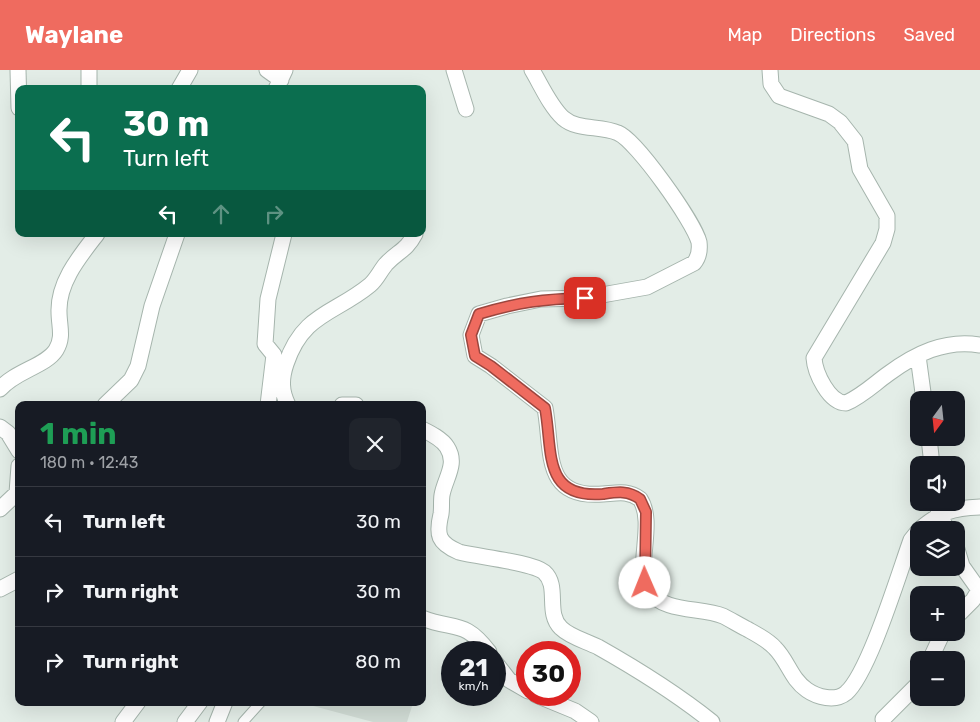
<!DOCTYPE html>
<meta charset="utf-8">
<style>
:root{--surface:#171b24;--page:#20242c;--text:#f1f3f6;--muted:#9ea1a6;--line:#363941;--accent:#ef6b5f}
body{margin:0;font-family:Rubik,sans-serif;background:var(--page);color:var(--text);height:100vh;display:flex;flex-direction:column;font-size:19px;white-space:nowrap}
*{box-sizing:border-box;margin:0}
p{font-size:16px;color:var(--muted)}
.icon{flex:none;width:28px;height:28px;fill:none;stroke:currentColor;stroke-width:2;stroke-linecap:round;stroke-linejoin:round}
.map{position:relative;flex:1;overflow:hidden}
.panel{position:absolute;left:15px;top:331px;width:411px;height:305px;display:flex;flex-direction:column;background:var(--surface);border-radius:10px;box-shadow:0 5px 20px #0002}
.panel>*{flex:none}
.guide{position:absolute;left:15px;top:15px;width:411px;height:152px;border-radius:10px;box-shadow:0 5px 20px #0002;background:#0b6e4f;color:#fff;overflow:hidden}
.needle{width:32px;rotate:195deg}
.buttons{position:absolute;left:910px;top:321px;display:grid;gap:10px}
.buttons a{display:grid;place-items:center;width:55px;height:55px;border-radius:10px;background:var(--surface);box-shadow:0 5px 20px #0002;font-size:25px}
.speed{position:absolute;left:441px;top:571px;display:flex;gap:10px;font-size:25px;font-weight:700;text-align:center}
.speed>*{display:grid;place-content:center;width:65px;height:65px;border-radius:50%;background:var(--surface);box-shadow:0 5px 20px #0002;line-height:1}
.speed small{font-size:12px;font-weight:400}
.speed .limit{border:8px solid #d22;background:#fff;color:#111}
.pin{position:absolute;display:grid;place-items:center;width:42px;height:42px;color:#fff;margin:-21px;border-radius:10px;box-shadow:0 2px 8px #0006}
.me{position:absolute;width:55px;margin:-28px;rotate:359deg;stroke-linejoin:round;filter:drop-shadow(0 0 4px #0008)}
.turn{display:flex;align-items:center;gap:18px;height:105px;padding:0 25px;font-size:22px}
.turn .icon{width:65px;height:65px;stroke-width:2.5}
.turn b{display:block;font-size:35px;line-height:42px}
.lanes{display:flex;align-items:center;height:48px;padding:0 25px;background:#0003;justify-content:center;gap:25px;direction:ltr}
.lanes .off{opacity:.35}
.round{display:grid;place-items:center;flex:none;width:52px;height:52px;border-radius:10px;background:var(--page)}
.summary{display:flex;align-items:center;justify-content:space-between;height:85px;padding:0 25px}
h1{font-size:30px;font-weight:700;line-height:38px;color:#1e9e55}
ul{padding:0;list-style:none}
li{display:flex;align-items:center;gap:15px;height:70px;padding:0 25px;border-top:1px solid var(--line)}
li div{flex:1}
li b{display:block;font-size:19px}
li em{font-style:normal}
header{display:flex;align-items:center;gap:30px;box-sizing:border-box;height:70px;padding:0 25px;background:var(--accent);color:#fff}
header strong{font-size:24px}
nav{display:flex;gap:28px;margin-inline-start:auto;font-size:18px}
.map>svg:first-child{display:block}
</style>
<header>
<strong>Waylane</strong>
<nav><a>Map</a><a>Directions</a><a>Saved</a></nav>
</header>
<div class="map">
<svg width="980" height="652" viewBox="0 0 980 652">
<rect width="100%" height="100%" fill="#e3ede7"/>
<path fill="#d1dcd5" d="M 302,633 L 413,633 L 407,652 L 373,652 Z"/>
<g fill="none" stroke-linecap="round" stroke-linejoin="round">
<defs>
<path id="lane" d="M 243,652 L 261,632"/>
<path id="street" d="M 18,0 L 19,38
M 267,0 L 281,10
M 454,0 L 466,39
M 532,0 C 541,15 550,36 563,48 C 578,61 600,55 618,63 C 636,70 694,152 699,172 C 700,180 699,187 694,193 L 647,217 L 585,228 L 541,229 L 507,236 L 479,244 L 471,265 L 475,286 L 491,296 L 545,338 C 553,382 542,429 603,424 C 617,423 628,420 640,429 C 656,453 634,499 649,521 C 664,543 701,537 723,546 C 731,550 739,555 747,559 C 756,564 768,570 775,578 C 788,591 791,609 807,620 C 817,627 835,632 846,623 C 869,603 899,503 911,470 L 919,460
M 770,0 L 771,14 L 779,26 L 829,44 L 840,52 L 855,71 L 860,99 L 887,146 L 887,159 L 883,173 L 814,288 C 815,303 829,333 846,333 C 862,326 874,314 888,304 C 915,284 945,269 980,275
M 89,19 L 89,0
M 179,19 L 190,0
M 276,19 L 285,0
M 918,286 L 924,330
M 0,319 C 15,301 46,296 56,280 C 64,267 59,256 59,242 C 58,212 80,186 97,164
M 105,335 L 131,310 L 138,296 L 152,236 L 177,164
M 268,335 L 274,285 L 265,274 L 268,229 L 284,164
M 288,335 C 281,321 281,309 286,294 C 303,243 335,244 370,215 C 377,209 380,201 386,194 C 398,181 406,181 415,164
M 342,335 L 356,335
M 0,357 L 8,363 L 19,381
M 422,359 C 430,363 442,369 447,377 C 458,394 445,408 442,425 C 441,431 442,438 441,444 C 436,465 438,473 459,482 C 478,487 531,492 544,502 C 560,516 545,543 561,558 C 570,567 586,571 598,577 C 637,599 677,624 712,652
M 929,368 L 932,395
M 935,432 L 947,460
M 0,439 L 17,423 L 19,396
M 919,460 C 940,442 952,438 980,437
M 956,476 L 962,496 L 979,520 L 973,530 L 956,547
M 0,519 L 19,509
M 422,548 C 455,561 464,549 489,582
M 930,590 L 943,562
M 495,592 L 509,610 L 528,621
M 536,625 L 575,641 L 591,652
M 883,649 L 919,613
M 123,652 L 138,632
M 185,652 L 200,632
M 217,652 L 225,632"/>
</defs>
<use href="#lane" stroke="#a6b5ad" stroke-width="11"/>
<use href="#street" stroke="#a6b5ad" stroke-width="17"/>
<use href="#lane" stroke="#fff" stroke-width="9"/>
<use href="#street" stroke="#fff" stroke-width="15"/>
</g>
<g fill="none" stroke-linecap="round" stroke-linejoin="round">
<defs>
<path id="route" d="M 585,228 C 544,229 519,232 479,244 L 471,265 L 475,286 L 491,296 L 545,338 C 553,381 542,429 603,424 C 617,422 628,420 640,429 L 646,442 L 645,513"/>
</defs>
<use href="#route" stroke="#9b463e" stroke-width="12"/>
<use href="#route" stroke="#ef6b5f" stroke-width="9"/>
</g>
</svg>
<div class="buttons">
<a><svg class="needle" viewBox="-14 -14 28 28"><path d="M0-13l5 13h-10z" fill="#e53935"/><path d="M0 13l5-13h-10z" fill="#9ea1a6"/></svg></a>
<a><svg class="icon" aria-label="sound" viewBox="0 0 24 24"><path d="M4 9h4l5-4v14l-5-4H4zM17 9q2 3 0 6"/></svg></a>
<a><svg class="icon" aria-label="layers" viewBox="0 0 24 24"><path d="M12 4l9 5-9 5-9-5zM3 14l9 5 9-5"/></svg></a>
<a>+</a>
<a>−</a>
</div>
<div class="speed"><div>21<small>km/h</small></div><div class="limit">30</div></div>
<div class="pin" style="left:585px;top:228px;background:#d93025"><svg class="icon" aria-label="arrive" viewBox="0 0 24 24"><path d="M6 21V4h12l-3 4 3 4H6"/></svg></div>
<svg class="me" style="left:645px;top:513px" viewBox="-20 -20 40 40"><circle r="19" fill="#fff"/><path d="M0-13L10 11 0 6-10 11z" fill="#ef6b5f"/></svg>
<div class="guide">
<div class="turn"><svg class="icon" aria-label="left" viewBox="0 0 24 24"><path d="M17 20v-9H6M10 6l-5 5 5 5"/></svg><div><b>30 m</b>Turn left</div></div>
<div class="lanes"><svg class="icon" aria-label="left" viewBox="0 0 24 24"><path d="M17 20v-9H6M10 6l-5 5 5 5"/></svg><svg class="icon off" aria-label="ahead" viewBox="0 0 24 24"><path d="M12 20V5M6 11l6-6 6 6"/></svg><svg class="icon off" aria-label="right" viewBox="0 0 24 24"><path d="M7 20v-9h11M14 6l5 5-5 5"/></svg></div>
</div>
<section class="panel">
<div class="summary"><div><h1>1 min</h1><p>180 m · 12:43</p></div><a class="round"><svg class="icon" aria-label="close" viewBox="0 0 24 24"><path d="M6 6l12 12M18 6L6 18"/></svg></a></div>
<ul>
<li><svg class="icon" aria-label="left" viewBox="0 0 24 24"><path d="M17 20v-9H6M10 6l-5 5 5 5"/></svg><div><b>Turn left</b></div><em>30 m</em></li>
<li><svg class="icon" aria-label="right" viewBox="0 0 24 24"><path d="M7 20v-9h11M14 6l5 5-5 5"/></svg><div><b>Turn right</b></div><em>30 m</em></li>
<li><svg class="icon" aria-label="right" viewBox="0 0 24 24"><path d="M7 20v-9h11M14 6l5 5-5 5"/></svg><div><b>Turn right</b></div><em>80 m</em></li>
</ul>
</section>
</div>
